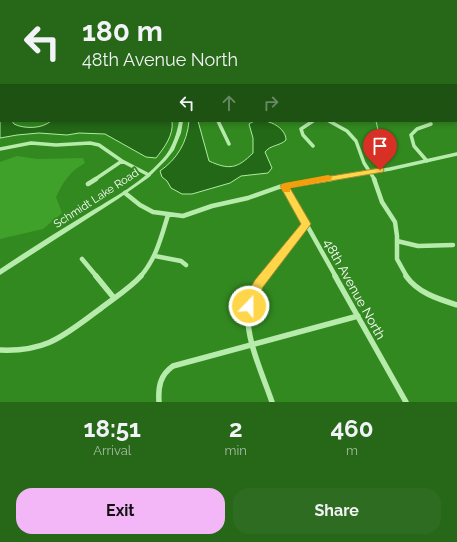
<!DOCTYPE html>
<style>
:root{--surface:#266718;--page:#2e6d21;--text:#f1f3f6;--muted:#a4bea2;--accent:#f3b6f7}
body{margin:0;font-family:Raleway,sans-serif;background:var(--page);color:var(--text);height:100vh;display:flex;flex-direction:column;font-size:15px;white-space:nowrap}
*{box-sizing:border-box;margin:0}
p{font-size:13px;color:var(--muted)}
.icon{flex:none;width:22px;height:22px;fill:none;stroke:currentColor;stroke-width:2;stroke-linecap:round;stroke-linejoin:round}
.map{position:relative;height:402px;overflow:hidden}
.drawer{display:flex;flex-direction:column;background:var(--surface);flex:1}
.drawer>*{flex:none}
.top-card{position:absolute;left:0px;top:0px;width:457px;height:122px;box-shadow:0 2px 6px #0003;background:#266718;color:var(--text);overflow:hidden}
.pin{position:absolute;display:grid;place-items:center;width:34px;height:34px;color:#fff;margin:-41px -17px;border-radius:50% 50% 50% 0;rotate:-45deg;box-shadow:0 0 4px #0007}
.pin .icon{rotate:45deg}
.me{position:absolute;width:44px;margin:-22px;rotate:22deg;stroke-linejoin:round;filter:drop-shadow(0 0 3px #0008)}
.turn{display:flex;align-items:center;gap:14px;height:84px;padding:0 16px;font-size:18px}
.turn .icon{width:52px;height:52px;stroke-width:2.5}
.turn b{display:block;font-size:28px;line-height:34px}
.lanes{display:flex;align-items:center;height:38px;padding:0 16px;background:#0003;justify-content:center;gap:20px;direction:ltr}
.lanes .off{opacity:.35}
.eta{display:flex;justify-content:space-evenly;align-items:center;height:68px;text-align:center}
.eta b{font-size:24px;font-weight:700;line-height:28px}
.cta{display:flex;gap:8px;margin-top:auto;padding:8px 16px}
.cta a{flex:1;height:46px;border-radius:16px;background:var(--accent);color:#111;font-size:16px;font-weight:700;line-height:46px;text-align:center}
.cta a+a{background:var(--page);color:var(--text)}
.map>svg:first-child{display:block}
</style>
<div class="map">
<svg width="457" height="402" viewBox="0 0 457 402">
<rect width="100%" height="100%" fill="#328920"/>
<path fill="#40a12a" d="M 17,156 L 37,159 L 83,158 L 85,163 C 70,171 63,182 56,197 L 62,213 L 43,229 L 0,239 L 0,162 Z"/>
<path fill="#236816" stroke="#aeec9f" d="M 0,119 L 1,121 L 12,121 L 14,124 C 24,129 42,129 51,121 L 172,121 C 174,135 164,148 156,158 L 146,157 L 105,134 L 79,133 L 67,135 L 39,133 L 17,135 L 0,138 Z
M 189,121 L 198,121 L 209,161 C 229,170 237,169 253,153 L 253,138 L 249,124 C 260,115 286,125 286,140 C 280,146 270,145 265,152 L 272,168 L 268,173 L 241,176 L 230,183 L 192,194 L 182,194 L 171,188 L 167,181 L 162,177 L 160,171 C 177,159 187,143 189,121 Z"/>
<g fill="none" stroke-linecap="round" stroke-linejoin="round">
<path stroke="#aeec9f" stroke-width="1" d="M 376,121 L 378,130 L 388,151 L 383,156"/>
<path stroke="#b7ebab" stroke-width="2" d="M 349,0 L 351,1
M 436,0 L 438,1"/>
<path stroke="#b7ebab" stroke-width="3.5" d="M 218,121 L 229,144
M 313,121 L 301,129 L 303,135 L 313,146
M 329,121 L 347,131 L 356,141 L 364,163 L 375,180
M 0,149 L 31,143 L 56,145 L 90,143 L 99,145 L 122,161 L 149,175
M 427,161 L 414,146 L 411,135 L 417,129 L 431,124
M 94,180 L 122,161
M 324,180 L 390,169 L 457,154"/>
<path stroke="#b7ebab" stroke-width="4.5" d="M 374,179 L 382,202 L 395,222 L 397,236 L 397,259 L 407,277
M 88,184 L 96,179
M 285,186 L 336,277
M 125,193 L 140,205 L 153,212 L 183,216 L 212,206 L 248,198 L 279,187 L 331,179
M 397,241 L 418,246 L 453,245
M 155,256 L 181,261 L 186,265
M 82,259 L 97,277
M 140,277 C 156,259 161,238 168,215
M 265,277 L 307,224"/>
<path stroke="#b7ebab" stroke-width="5.5" d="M 96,276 L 114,298
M 265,276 C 258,285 252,294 249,306 C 243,334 263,375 272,402
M 335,276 L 406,402
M 406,276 C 418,293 438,299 457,305
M 0,350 C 48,352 64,335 100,309 C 114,298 129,289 141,276
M 159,402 C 158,387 160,375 173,366 L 358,316"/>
<path fill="#b7ebab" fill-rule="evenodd" d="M 46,0 L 58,0 L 53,1 L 45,1 Z
M 0,4 L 1,4 L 1,6 L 0,6 Z
M 0,7 L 1,7 L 1,9 L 0,9 Z
M 456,27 L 457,27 L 457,29 L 456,29 Z
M 456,67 L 457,67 L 457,70 L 456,70 Z
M 179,121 L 183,121 L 181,133 L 174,150 L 166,160 L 148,178 L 118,199 L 0,275 L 0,269 C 28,250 57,232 85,215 C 113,198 145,181 166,155 C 173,145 177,133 179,121 Z"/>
<path fill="#dcf8d7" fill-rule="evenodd" d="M 456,3 L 457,3 L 457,6 L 456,6 Z"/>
<path fill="#fff" fill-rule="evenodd" d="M 112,0 L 149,0 L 110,1 Z
M 0,6 L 1,6 L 1,8 L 0,8 Z"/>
</g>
<path fill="#ffd54a" stroke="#a68a30" d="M 380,168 L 383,168 L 384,170 L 383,172 L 290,188 L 311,224 L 263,287 L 253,310 L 249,312 L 245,310 L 243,306 L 251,287 L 255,280 L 301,224 L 280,186 L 282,184 Z"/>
<path fill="#f59e0b" d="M 328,175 L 331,176 L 332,178 L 331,180 L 290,188 L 290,192 L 283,192 L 280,186 L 285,183 Z"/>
<g text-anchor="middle" stroke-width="4" stroke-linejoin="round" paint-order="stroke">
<g font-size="11" fill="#fff" stroke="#328920">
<text transform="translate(96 198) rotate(-33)" y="4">Schmidt Lake Road</text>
</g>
<g font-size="13" fill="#fff" stroke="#328920">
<text transform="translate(355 289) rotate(61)" y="5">48th Avenue North</text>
</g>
</g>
</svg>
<div class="pin" style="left:380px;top:170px;background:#d93025"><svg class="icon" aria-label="arrive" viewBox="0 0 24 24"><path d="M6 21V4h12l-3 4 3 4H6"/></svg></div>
<svg class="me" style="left:249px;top:306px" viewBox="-20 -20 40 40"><circle r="17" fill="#ffd54a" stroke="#fff" stroke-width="3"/><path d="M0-11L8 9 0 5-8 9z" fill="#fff"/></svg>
<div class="top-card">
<div class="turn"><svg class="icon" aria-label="left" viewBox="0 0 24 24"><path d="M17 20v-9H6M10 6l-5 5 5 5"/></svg><div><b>180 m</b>48th Avenue North</div></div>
<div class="lanes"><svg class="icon" aria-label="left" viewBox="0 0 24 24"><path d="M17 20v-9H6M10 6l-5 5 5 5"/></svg><svg class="icon off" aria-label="ahead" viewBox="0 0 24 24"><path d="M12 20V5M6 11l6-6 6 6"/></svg><svg class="icon off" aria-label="right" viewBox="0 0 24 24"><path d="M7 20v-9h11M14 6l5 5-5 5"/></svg></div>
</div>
</div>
<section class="drawer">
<div class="eta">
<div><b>18:51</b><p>Arrival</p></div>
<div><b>2</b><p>min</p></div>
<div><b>460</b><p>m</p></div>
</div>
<div class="cta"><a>Exit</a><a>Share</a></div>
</section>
